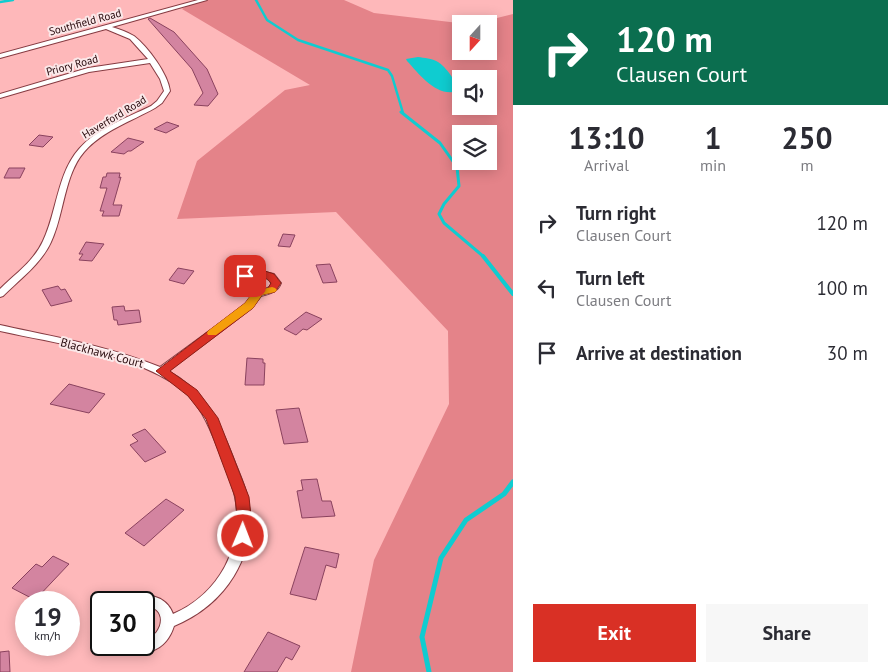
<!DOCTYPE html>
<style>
:root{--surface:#fff;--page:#f7f7f7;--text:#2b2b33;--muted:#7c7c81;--accent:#d93025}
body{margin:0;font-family:"PT Sans",sans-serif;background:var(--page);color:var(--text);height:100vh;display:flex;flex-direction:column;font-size:19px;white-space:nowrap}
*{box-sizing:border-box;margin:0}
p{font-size:16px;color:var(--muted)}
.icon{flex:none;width:28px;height:28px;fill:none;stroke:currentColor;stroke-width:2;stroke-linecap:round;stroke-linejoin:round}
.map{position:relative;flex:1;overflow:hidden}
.drawer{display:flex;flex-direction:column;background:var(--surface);width:375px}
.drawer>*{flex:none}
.top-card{background:#0b6e4f;color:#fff;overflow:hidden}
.needle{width:32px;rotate:201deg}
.controls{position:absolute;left:452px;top:15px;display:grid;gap:10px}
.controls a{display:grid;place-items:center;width:45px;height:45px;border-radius:0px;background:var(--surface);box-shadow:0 2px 12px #0003;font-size:25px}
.speed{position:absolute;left:15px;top:591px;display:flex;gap:10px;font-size:25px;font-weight:700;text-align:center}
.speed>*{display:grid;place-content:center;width:65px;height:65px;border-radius:50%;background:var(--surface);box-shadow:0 2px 12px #0003;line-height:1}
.speed small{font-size:12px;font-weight:400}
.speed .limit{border:2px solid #111;border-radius:8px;background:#fff;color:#111}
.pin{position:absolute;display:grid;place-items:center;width:42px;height:42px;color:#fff;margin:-21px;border-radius:10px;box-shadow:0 2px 8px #0006}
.me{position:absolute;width:55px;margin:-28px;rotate:1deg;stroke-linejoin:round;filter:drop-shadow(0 0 4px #0008)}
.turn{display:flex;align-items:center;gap:18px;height:105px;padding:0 20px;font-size:22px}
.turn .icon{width:65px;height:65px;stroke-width:2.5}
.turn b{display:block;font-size:35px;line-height:42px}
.eta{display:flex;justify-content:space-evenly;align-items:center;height:85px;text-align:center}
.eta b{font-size:30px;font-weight:800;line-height:35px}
.primary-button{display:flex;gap:10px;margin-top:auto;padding:10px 20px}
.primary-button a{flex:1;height:58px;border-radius:0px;background:var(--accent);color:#fff;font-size:20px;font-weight:800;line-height:58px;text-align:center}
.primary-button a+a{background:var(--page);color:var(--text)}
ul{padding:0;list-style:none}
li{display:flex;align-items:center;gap:15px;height:65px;padding:0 20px}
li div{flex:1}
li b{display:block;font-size:19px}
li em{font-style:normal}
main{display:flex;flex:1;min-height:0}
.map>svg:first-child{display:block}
</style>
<main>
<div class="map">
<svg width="513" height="672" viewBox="0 0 513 672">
<rect width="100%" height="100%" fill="#feb8ba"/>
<path fill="#e48389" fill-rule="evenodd" d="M 197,0 L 344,0 L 374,13 L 467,24 L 461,24 L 461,51 L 489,51 L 489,24 L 473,24 L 513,14 L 513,672 L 351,672 L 374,560 L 449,404 L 448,331 L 336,212 L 177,219 L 197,161 L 285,90 L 310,85 L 182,9 ZM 461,79 L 489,79 L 489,106 L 461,106 ZM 461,134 L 489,134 L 489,161 L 461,161 Z"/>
<path fill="#0fccd0" d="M 418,57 C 424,58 432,58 438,62 C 445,66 458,83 458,91 C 437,98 420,75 407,61 L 406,59 Z"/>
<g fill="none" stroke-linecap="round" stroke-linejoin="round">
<path stroke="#0fccd0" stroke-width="2.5" d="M 256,0 L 267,20 L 298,40 L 388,70 L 392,76 L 403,113
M 0,2 L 13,0"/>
<path stroke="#0fccd0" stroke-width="3" d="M 401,112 L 440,143 L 457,167 L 459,186 L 444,204 L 439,214 L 444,223 L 484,257"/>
<path stroke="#0fccd0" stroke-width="4" d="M 483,256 L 513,294"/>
<path stroke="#0fccd0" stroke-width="5" d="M 429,672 L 422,637 L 441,558 L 466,520 L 504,494 L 513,482"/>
</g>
<path fill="#d384a0" stroke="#8a425e" d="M 150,18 L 174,32 L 207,69 L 218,94 L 208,106 L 194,105 L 203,93 L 192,69 L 148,19 Z
M 167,122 L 179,126 L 166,133 L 154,129 Z
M 39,135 L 53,137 L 43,147 L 29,145 Z
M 128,138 L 144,142 L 131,151 L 128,151 L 124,154 L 111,152 Z
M 9,168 L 25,168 L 20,178 L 4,178 Z
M 107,173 L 120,173 L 119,178 L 121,177 L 113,205 L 122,205 L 119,216 L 102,216 L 104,211 L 100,211 L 107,188 L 100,188 L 103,177 L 106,177 Z
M 283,234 L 295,235 L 290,247 L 278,246 Z
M 86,242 L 104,244 L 92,261 L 79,260 L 83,254 L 79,254 Z
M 330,264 L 337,282 L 323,283 L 316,265 Z
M 178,268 L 194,271 L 184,284 L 169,280 Z
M 58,286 L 61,290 L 65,289 L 72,301 L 51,306 L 42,290 Z
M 124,306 L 125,311 L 139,310 L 141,322 L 118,325 L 117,320 L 114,320 L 112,307 Z
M 306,312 L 322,319 L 307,330 L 303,329 L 296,335 L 284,329 Z
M 247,358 L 263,359 L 263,363 L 265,363 L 264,385 L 245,385 Z
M 69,384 L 105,394 L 89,413 L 50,404 Z
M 299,408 L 308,442 L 284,444 L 276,410 Z
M 145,429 L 166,452 L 145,462 L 130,445 L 138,441 L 132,435 Z
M 317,479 L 322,501 L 331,501 L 335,516 L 302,518 L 297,491 L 303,490 L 301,480 Z
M 166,499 L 184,510 L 144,546 L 125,533 Z
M 305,547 L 339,554 L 336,568 L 326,565 L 316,600 L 290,594 Z
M 53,556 L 69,564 L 35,600 L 12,588 L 36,564 L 42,567 Z
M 268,632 L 300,646 L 292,660 L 286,657 L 277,672 L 244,672 Z
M 9,651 L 10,672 L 0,672 L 0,652 Z"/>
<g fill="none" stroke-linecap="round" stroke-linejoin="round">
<defs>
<path id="minor" d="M 198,0 L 207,0 L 112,27 C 119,29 127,32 134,36 C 148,47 168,74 170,91 L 162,103 L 155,108 C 132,121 102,131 84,152 C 64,175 64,215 51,242 C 41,264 20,279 3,296 L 0,297 L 0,289 C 15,274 34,261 43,241 C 57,212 57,174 79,149 C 97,128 127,118 151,106 L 157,101 L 164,91 L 160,79 L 150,63 L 89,72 L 0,98 L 0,94 L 88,68 L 148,59 L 130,39 L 106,29 L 0,58 L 0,54 Z
M 254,270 L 274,274 L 281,283 C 278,292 269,294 261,296 L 252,308 L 168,371 C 205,391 218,419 233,457 C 238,471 245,484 248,499 C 258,556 225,605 174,626 C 166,652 143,658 119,649 L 117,645 L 144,645 L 144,641 C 165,634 168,606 144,606 L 144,602 L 122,602 L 124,598 C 143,592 166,594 173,614 C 219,594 245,546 235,497 C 232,481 224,466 219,451 C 209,425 198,398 173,383 C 122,351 58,344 0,331 L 0,325 C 54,337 109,346 160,367 L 246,304 L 252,295 L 243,292 L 235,283 L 238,277 ZM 255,276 L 268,278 L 271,283 L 271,286 C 261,292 252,292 245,283 L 245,281 Z"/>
</defs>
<use href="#minor" stroke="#863b42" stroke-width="2"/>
<use href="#minor" fill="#fff" fill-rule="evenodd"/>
</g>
<path fill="#d93025" stroke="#8d1f18" d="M 262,270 L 274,274 L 281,283 L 275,292 L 262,295 L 253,308 L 170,371 L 197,390 L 218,418 L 249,497 L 251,516 L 250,536 L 248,539 L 243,541 L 238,539 L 236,536 L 237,516 L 235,497 L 206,419 L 188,396 L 156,371 L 245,303 L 254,291 L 268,288 L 271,283 C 264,274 255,277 245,279 L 239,276 L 241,274 Z"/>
<path fill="#f59e0b" d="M 272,287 L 275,288 L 277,290 L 275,292 L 262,295 L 253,308 L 216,335 L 208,335 L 207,333 L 208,331 L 245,303 L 254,291 Z"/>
<g text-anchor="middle" stroke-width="4" stroke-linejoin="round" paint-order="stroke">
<g font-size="11" fill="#26080b" stroke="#fbe8e9">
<text transform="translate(85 22) rotate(-15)" y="4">Southfield Road</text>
<text transform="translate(72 65) rotate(-15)" y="4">Priory Road</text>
<text transform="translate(114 117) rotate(-31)" y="4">Haverford Road</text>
</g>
<g font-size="12" fill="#26080b" stroke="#fbe8e9">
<text transform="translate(102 353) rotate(15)" y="4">Blackhawk Court</text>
</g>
</g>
</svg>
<div class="controls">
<a><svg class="needle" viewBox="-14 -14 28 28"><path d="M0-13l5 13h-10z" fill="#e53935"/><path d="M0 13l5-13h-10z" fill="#7c7c81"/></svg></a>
<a><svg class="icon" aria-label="sound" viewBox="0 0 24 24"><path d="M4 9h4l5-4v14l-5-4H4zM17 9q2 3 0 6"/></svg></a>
<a><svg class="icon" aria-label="layers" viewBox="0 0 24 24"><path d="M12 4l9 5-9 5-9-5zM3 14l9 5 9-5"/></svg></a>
</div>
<div class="speed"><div>19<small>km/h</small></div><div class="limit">30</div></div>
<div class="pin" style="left:245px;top:276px;background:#d93025"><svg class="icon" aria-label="arrive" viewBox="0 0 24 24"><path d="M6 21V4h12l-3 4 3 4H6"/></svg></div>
<svg class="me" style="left:243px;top:536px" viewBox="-20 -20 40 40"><circle r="17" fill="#d93025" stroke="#fff" stroke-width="3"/><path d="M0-11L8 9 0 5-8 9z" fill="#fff"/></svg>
</div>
<section class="drawer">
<div class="top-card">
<div class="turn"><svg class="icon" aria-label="right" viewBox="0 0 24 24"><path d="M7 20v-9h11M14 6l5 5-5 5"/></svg><div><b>120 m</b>Clausen Court</div></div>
</div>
<div class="eta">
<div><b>13:10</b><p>Arrival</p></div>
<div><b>1</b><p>min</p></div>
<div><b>250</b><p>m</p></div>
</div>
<ul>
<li><svg class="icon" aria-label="right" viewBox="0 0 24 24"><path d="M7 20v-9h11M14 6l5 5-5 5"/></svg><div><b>Turn right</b><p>Clausen Court</p></div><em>120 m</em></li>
<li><svg class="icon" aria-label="left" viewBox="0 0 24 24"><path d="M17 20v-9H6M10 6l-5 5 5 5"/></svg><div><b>Turn left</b><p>Clausen Court</p></div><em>100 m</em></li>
<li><svg class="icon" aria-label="arrive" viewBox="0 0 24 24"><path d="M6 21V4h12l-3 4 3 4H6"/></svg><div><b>Arrive at destination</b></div><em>30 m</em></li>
</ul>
<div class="primary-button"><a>Exit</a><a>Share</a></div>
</section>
</main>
